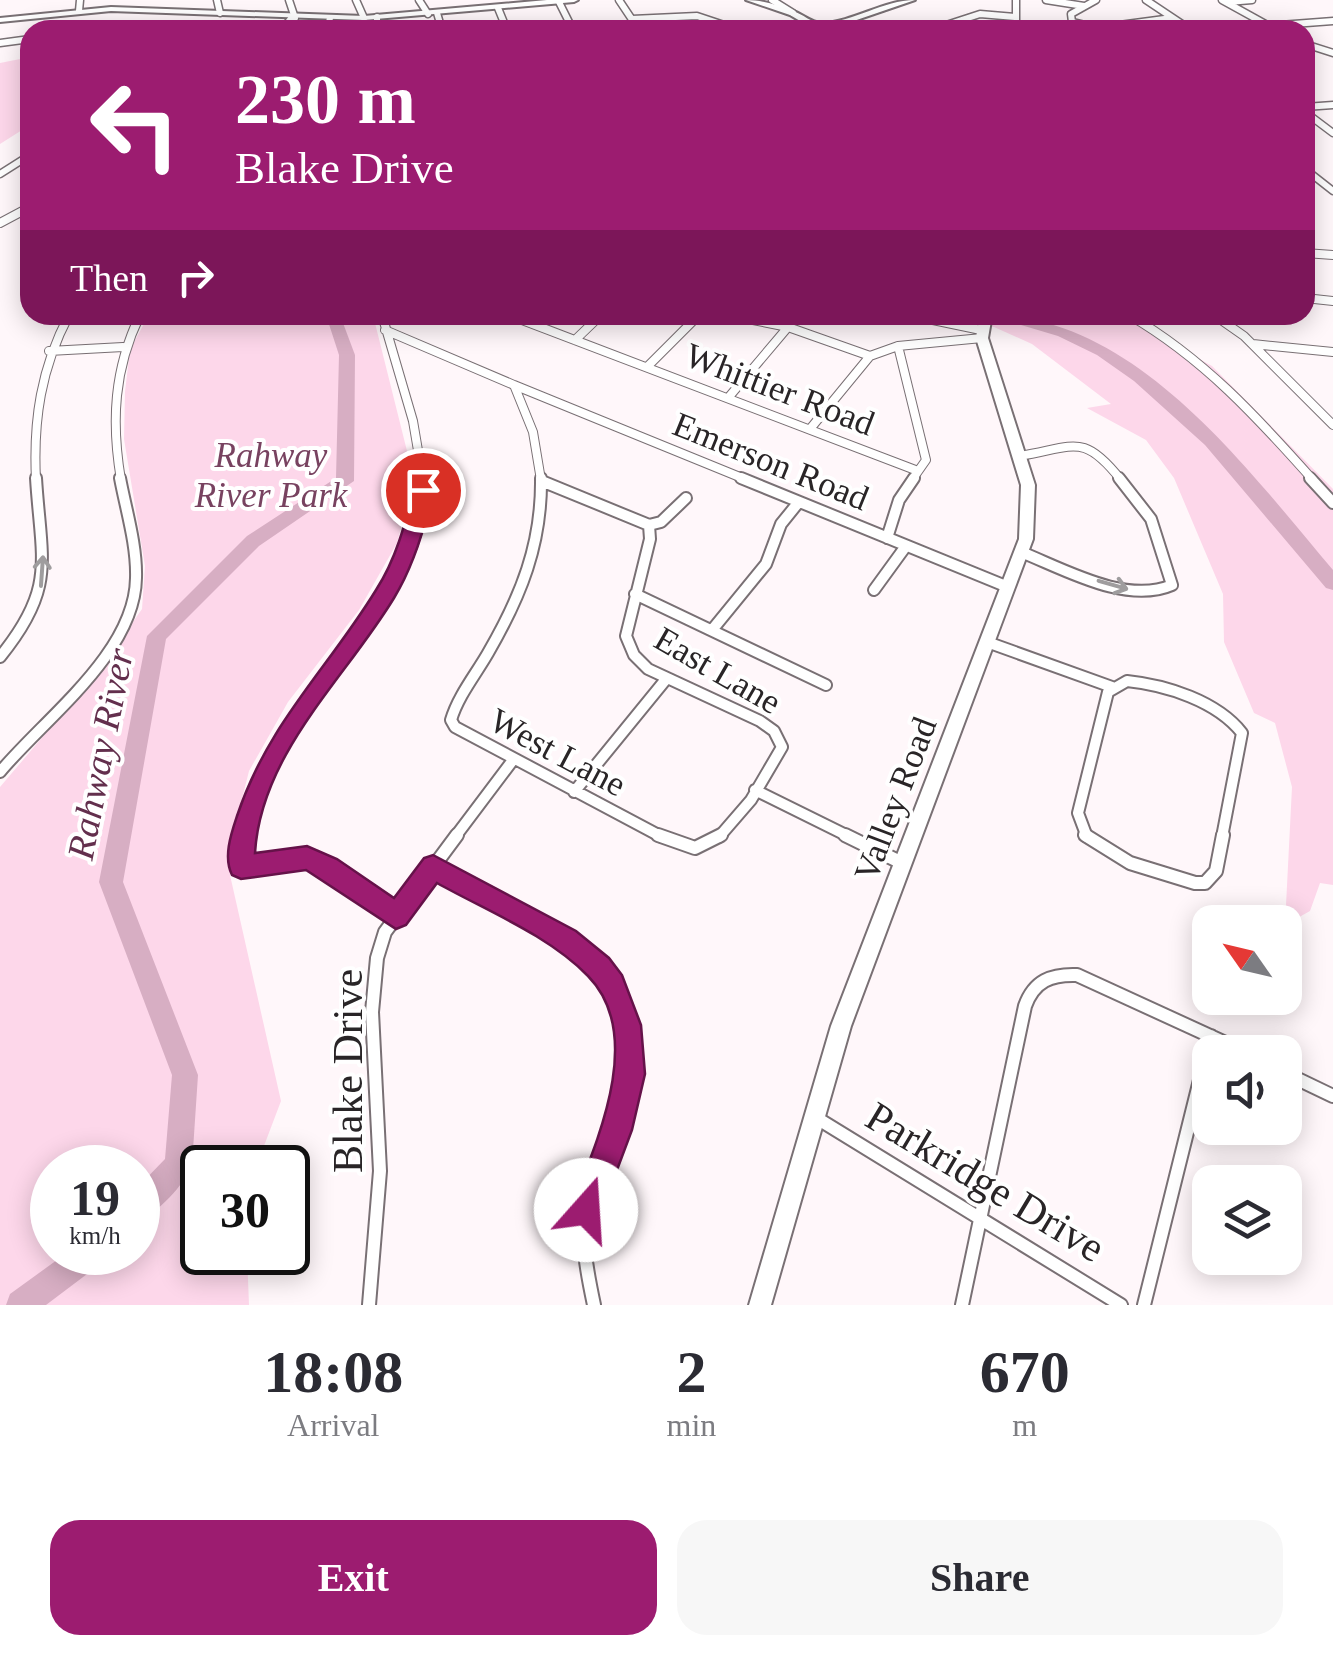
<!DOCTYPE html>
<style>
:root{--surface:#fff;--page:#f7f7f7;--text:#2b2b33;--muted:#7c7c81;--accent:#9c1c70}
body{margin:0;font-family:"Times New Roman",serif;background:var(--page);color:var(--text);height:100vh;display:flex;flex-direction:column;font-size:38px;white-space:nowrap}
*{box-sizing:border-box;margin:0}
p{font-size:32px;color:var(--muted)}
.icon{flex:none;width:55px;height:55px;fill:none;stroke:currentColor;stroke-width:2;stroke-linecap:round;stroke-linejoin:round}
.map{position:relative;height:1305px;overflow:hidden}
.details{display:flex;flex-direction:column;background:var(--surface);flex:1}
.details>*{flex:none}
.top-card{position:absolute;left:20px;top:20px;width:1295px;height:305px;border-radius:30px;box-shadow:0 5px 25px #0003;background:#9c1c70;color:#fff;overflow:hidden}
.needle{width:65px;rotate:304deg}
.tools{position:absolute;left:1192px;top:905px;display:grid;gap:20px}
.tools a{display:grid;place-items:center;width:110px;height:110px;border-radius:20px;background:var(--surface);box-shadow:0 5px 25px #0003;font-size:50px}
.speed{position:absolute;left:30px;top:1145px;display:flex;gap:20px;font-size:50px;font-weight:700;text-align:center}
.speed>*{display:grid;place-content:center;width:130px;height:130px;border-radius:50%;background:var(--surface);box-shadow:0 5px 25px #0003;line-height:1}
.speed small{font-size:25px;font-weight:400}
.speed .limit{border:5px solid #111;border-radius:15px;background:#fff;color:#111}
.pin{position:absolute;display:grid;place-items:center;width:85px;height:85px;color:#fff;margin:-42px;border:5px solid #fff;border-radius:50%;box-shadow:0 2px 10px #0007}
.me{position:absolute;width:110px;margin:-55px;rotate:19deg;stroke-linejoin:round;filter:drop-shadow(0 0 8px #0008)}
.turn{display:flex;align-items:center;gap:35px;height:210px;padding:0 50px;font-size:45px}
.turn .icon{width:130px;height:130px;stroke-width:2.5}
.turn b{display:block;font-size:70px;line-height:85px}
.then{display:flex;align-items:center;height:95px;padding:0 50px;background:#0003;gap:20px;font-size:38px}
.eta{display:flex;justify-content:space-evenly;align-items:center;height:170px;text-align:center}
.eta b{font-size:60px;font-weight:700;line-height:70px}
.action{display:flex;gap:20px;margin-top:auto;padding:20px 50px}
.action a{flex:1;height:115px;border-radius:30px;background:var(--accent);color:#fff;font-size:40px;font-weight:700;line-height:115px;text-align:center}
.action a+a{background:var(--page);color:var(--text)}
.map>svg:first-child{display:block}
</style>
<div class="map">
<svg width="1333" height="1305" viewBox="0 0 1333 1305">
<rect width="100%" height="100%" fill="#fff7fa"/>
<path fill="#fdd7ea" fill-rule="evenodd" d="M 30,57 L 30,125 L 0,144 L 0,63 Z
M 149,315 L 373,315 L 414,479 L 397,543 L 359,610 L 288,702 L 249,771 L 236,823 L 230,875 L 281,1101 L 256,1167 L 202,1168 L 202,1252 L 247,1253 L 249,1305 L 0,1305 L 0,787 L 97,673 L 142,609 L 145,566 L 124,439 L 125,392 L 130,349 ZM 52,1168 L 138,1168 L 138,1252 L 52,1252 Z
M 917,315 L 992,323 L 996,315 L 1125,318 L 1212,366 L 1333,489 L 1333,885 L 1320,883 L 1310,911 L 1285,925 L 1292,787 L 1275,723 L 1254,713 L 1224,642 L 1223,594 L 1174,478 L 1146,440 L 1087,408 L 1111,404 L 1032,344 L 994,327 Z"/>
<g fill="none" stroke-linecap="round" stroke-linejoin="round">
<path fill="#d7aec3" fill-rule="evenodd" d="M 326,315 L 340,315 L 355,355 L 354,481 L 259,546 L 166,639 L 123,882 L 198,1075 L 192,1165 C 184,1185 158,1213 138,1221 L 138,1187 L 165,1159 L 172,1075 L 99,882 L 147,636 L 247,536 L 336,478 L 339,355 Z
M 988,315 C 1136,315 1246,468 1333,570 L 1333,590 L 1326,588 L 1205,445 L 1134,381 L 1097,355 L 1058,336 Z
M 68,1252 L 107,1252 L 103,1262 L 46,1305 L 6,1305 L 10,1294 Z"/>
<defs>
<path id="street-far3" d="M 217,0 L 220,13
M 289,0 L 295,18
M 356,0 L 364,18
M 419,0 L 428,14
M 619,0 L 639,30
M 772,0 L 793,13
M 1016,0 L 1016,30
M 1046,0 L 1084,6
M 1096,0 L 1071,14 L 1072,22 L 1097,28 L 1172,18
M 1146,0 L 1191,30
M 1222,0 L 1271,27
M 559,2 L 573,30
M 1228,2 L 1252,0
M 498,8 L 507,30
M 79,11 L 80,0
M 437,13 L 442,30
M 377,17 L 377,30
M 632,19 L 697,16 L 739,30
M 1268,26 L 1333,21
M 282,30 L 292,17
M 327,30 L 330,18
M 931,30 L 980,14 L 1015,17
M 0,43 L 30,39
M 1305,44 L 1333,53
M 1305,107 L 1333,105
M 1305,112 L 1333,133
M 1305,169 L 1333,191
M 0,174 L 30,155"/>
<path id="street-far2" d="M 0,223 L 30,207
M 1305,253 L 1333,255
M 1305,298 L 1333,301
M 382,315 L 413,421 L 423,480
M 509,315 L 918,471
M 727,315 L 788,327 L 870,356 L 898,346 L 982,338
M 909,315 L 981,330
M 1129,315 C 1203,358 1257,417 1313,480
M 1214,315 L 1244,336 L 1333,425
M 385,330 L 514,385 L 533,432 L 541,480
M 575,340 L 601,315
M 1253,344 L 1333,352
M 898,346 L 926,460 L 912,480
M 49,351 L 123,347
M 647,367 L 699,315
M 514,385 L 747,480
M 728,398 L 788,327
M 810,429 L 870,356
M 1020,456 C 1075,447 1083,432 1121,480
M 36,480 C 33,420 41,368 69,315
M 121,480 C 111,421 114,369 140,315"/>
<path id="street-far1" d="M 541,478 C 542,544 521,596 488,653 C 476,674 458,696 451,720 L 455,727 L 662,837
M 741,478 L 1008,587
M 1310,478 L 1333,503
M 544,482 L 649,525
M 649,525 L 650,539 L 626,636 L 634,655 L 648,669 L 760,721 L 774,731 L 782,747 L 751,800 L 719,837
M 649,525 L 661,522 L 686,498
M 887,538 L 899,500 L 914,478
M 1021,552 C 1064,569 1126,605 1172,585 L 1151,519 L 1119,478
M 874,590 L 906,546
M 635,594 L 826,685
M 712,630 L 766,564 L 781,524 L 798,503
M 987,642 L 1112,687
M 0,657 C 57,587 41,560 36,478
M 0,772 C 45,718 135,653 136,578 C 137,545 126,510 120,478
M 755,790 L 850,837
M 574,792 L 667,678
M 245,837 C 252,800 267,763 287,731 C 334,654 429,576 422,478
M 455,837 L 513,760
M 1087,837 L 1078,813 L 1108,692 L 1127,681 C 1166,685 1217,701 1242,733 L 1222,837"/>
<path id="street" d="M 245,835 L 241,867 L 307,858 L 328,867 L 396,916
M 658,835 L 695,848 L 721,835
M 845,835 L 902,863
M 1085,835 L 1130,863 L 1195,883 L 1205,883 L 1216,871 L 1223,835
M 433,867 L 583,952 C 631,1004 639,1066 615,1132 C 607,1156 593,1179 587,1205 C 580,1238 587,1272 594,1305
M 1285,1073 L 1333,1096
M 815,1117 L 1121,1305
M 369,1305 L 380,1171 L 372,1012 L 377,958 L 385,932 L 457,835
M 962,1305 L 1025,1006 C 1034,981 1051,974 1077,975 L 1245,1052
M 1144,1305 L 1211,1036"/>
<path id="secondary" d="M 547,0 L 578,0 L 574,2 L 364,20 L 111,11 L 0,22 L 0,18 L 111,7 L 364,16 Z
M 746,0 C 762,0 778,5 793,11 C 803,14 811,23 822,23 C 854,22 883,0 915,0 L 842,25 L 823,27 L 823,30 L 805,29 L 807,25 L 790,15 Z
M 980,315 L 992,315 L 988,338 L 1035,485 L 1033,539 L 851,1026 L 771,1305 L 749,1305 L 831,1026 L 1019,539 L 1021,485 L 976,338 Z"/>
</defs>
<use href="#street-far3" stroke="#797074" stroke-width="9"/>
<use href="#street-far2" stroke="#797074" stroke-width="10"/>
<use href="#street-far1" stroke="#797074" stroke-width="14"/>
<use href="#street" stroke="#797074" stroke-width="16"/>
<use href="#secondary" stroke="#797074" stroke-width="4"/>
<use href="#street-far3" stroke="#fff" stroke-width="6"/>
<use href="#street-far2" stroke="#fff" stroke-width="8"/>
<use href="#street-far1" stroke="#fff" stroke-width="10"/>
<use href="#street" stroke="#fff" stroke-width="12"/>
<use href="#secondary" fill="#fff" fill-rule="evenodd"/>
</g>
<defs><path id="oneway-shaft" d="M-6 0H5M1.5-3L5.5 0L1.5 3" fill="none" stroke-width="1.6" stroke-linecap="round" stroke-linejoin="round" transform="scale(2.5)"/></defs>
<g stroke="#9f9d9e">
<use href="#oneway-shaft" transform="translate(42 571) rotate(-86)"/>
<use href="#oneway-shaft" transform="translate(1113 585) rotate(16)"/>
</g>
<path fill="#9c1c70" stroke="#651249" stroke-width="2.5" d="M 423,483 L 433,490 C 425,528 414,565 394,598 C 345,679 261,753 255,853 L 307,846 L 337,859 L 394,898 L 424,858 L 433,855 L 576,931 L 609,958 L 622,975 L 641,1025 L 645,1074 L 632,1130 L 602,1210 L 597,1221 L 586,1226 L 575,1221 L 570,1210 C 595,1146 647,1036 588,976 C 548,935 487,911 437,883 L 406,925 L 396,929 L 306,870 L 241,879 L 232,875 C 223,857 231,834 237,816 C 268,723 327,670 376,590 C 396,559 405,525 413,490 Z"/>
<g text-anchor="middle" stroke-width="8" stroke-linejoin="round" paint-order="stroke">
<g font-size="35" fill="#292527" stroke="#fff">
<text transform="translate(780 389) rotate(21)" y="12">Whittier Road</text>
<text transform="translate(771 461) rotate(22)" y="12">Emerson Road</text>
<text transform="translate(718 670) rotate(30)" y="12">East Lane</text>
<text transform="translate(558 752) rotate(28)" y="12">West Lane</text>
<text transform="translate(895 799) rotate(-69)" y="12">Valley Road</text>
</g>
<g font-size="35" font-style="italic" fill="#784260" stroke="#fff">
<text x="271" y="467">Rahway<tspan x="271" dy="40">River Park</tspan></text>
</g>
<g font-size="38" font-style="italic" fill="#632f4d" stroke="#fff">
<text transform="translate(100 754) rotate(-79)" y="13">Rahway River</text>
</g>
<g font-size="42" fill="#292527" stroke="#fff">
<text transform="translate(347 1071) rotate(-90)" y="15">Blake Drive</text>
<text transform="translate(986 1181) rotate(31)" y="15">Parkridge Drive</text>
</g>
</g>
</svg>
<div class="tools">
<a><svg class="needle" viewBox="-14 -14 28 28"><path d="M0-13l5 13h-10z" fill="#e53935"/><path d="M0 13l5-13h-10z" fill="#7c7c81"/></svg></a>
<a><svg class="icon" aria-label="sound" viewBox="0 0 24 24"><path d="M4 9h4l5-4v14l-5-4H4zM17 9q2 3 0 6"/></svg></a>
<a><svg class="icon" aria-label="layers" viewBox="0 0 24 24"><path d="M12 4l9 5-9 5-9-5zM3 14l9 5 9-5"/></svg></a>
</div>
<div class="speed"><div>19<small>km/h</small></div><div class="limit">30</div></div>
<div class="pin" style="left:423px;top:490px;background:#d93025"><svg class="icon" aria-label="arrive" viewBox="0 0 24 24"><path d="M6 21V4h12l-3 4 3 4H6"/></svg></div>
<svg class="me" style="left:586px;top:1210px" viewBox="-20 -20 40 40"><circle r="19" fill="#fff"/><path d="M0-13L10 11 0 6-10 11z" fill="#9c1c70"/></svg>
<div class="top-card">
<div class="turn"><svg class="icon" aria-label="left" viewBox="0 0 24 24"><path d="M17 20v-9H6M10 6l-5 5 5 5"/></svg><div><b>230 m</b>Blake Drive</div></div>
<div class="then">Then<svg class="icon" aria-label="right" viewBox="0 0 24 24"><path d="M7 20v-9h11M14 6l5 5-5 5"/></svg></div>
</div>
</div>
<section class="details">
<div class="eta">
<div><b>18:08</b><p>Arrival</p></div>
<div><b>2</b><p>min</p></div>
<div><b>670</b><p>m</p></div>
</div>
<div class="action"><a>Exit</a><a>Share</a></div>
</section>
